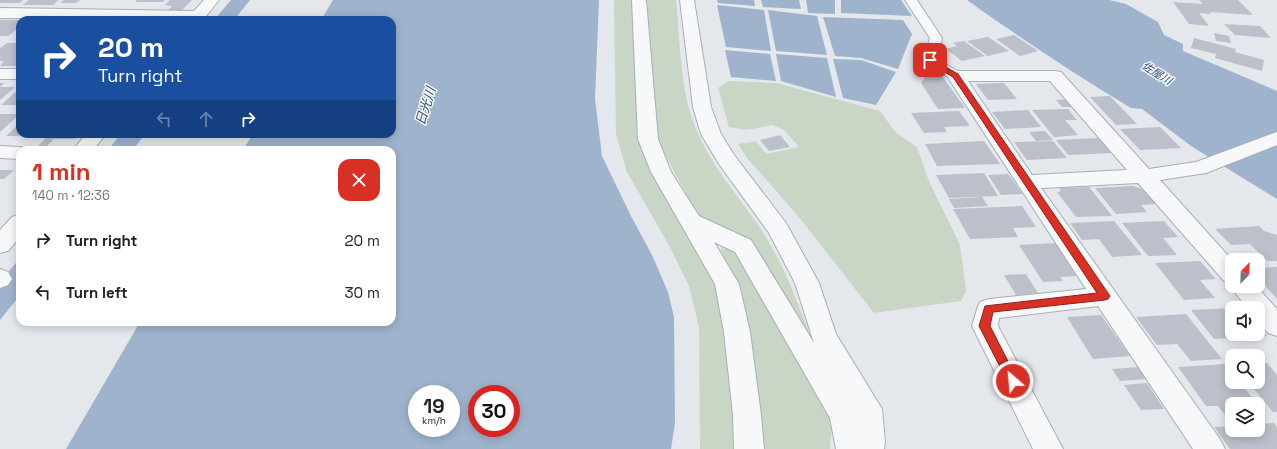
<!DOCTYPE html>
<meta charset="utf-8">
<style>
:root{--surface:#fff;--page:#f2f2f2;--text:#222;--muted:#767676;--accent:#d93025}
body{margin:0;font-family:"Space Grotesk","Noto Sans JP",sans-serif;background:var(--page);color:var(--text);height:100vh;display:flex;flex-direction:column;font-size:15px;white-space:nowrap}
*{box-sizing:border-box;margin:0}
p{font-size:13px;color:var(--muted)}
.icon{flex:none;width:22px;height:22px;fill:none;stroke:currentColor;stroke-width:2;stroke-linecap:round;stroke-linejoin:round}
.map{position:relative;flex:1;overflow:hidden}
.panel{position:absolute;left:16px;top:146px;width:380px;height:180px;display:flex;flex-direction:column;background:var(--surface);border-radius:12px;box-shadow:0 2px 10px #0003}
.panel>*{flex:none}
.banner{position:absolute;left:16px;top:16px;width:380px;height:122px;border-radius:12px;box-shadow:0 2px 10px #0003;background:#1a4fa0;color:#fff;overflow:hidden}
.needle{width:26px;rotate:23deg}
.buttons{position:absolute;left:1225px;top:253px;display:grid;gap:8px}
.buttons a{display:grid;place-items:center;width:40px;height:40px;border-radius:8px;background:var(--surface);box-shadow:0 2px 10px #0003;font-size:20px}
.speed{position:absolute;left:408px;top:385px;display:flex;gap:8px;font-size:20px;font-weight:700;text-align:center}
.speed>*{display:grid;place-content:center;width:52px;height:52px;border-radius:50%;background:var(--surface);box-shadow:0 2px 10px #0003;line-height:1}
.speed small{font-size:10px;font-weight:400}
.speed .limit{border:6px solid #d22;background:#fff;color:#111}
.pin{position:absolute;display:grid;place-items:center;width:34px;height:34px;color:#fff;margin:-17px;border-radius:8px;box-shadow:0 2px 6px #0006}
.me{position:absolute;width:44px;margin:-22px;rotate:333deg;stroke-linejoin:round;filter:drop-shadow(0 0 3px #0008)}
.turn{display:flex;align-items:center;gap:14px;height:84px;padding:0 16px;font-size:18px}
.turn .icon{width:52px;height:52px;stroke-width:2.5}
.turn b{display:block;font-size:28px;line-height:34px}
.lanes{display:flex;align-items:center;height:38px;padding:0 16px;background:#0003;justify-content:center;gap:20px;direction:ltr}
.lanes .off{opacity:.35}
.round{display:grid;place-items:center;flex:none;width:42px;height:42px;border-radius:12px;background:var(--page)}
.overview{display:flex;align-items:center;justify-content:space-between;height:68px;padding:0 16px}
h1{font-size:24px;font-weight:600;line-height:30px;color:var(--accent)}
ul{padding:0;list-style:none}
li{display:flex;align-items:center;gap:12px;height:52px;padding:0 16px}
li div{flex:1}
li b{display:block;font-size:15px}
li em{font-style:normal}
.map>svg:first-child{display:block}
</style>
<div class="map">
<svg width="1277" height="449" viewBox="0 0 1277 449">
<rect width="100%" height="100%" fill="#e4e7ec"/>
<path fill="#c9d6c5" d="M 614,0 L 633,0 L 640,136 L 717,284 L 729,332 L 734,449 L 700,449 L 699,327 L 689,286 L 671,249 L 627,172 L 616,135 Z
M 645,0 L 676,0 C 680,38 680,91 695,126 C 709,163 736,193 758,225 C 781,258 795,296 809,332 L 806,336 L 749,242 L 697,214 L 657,140 Z
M 729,81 L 776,83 L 880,111 L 896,133 L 917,147 L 928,179 L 960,245 L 966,291 L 961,301 L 874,313 L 798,216 L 747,158 L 738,144 L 756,141 L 766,154 L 799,147 L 784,130 L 772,125 L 747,130 L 729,127 L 718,88 Z
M 733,248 L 832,422 L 830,449 L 760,449 L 749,325 L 737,281 L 720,249 Z"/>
<path fill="#9fb4cc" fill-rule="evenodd" d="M 231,0 L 250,0 L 234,20 L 214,20 Z
M 333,0 L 599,0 L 595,99 L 602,156 L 632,218 L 652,255 L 668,292 L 674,317 L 675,423 L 671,449 L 66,449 L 140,322 L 392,322 L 392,150 L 243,150 L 253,134 L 392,134 L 392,20 L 321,20 ZM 417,394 L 451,394 L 451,428 L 417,428 ZM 477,394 L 511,394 L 511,428 L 477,428 Z
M 717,0 L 754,0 L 755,6 L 718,3 Z
M 761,0 L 799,0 L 801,9 L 763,7 Z
M 806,0 L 835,0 L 835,14 L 808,13 Z
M 841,0 L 901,0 L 912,16 L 841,13 Z
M 967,0 L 1109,0 L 1126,4 L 1158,22 L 1164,35 L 1183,44 L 1183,51 L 1277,91 L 1277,199 L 1191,146 L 1142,109 L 1131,108 C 1075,74 1020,38 967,0 Z
M 717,5 L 764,10 L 771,51 L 726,47 Z
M 768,10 L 817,16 L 827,55 L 776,51 Z
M 823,17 L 903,20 L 912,34 L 898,69 L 861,58 L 835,56 Z
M 725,50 L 770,54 L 776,81 L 731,77 Z
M 776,54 L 827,58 L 836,97 L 781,81 Z
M 833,59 L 861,60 L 896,72 L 876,105 L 843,98 Z
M 121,134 L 145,134 L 133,150 L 108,150 Z
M 20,258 L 20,295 L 0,320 L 0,282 Z"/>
<path fill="#bbc0ca" d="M 0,0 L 23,0 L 20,3 L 0,3 Z
M 29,0 L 59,0 L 53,5 L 22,5 Z
M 64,0 L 80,0 L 76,3 L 60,3 Z
M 137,0 L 165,0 L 163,2 L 135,2 Z
M 170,0 L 192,0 L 182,10 L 168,10 L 172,6 L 165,5 Z
M 1199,0 L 1238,0 L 1253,15 L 1210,12 L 1211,14 L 1199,13 L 1209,26 L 1189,24 L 1173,2 L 1203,4 Z
M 0,20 L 20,20 L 20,27 L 8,36 L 0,36 Z
M 1224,24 L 1260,26 L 1271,38 L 1235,35 Z
M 1214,33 L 1229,36 L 1231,43 L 1216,41 Z
M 1014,35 L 1038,51 L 1020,56 L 996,39 Z
M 988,37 L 1009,51 L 988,56 L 967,41 Z
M 1194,38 L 1236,49 L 1235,52 L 1264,60 L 1262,71 L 1215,58 L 1216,54 L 1191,48 Z
M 964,41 L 985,56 L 962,61 L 946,49 L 957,46 L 953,43 Z
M 7,43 L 20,43 L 20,63 L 17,66 L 0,66 L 4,61 L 0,61 L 0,48 Z
M 928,73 L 940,73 L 965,108 L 938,109 L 921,83 Z
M 0,83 L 4,83 L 0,87 L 15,87 L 0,100 Z
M 1004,83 L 1017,99 L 988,100 L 976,84 Z
M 20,88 L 20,105 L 1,105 Z
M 1110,96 L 1137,124 L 1116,125 L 1090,97 Z
M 1066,99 L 1072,107 L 1062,107 L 1056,100 Z
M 1068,109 L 1077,120 L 1065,120 L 1078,135 L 1054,137 L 1032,110 Z
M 1028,110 L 1041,127 L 1005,129 L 992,112 Z
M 959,111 L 970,126 L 944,127 L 947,132 L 924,133 L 911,113 Z
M 0,114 L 20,114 L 0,132 Z
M 20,123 L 20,134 L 45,134 L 43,136 L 6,136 Z
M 1160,127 L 1181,148 L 1140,150 L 1120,129 Z
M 1045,131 L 1053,140 L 1036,141 L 1029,132 Z
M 49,134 L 80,134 L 75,139 L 54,139 L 47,146 L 38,146 Z
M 780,135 L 790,147 L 769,151 L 760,140 Z
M 1098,138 L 1111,153 L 1068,155 L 1056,140 Z
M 984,141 L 1000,164 L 937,166 L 925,144 Z
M 1053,141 L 1067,158 L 1027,160 L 1014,142 Z
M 0,170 L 14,170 L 4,179 L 0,179 Z
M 984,173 L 998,196 L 949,198 L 936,175 Z
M 1008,174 L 1023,194 L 1001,195 L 988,175 Z
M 1133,186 L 1144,190 L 1156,204 L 1141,205 L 1147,212 L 1116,214 L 1095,188 Z
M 1089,187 L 1112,216 L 1076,217 L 1057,192 L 1061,191 L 1059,188 Z
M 982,197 L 988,206 L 954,208 L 949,199 Z
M 1022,206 L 1036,227 L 1013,228 L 1018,237 L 970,239 L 953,209 Z
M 1114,221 L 1142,255 L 1112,257 L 1099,239 L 1082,240 L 1070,223 Z
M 1164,221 L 1178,237 L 1163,238 L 1177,255 L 1148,256 L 1122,223 Z
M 1259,226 L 1264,231 L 1277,235 L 1277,261 L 1267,261 L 1250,244 L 1231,245 L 1215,229 Z
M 1055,243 L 1077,276 L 1060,277 L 1063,281 L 1043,282 L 1019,245 Z
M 1200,261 L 1216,279 L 1200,280 L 1215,298 L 1184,300 L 1155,263 Z
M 1277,267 L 1277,299 L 1258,278 L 1258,268 Z
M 1026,274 L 1038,293 L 1016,295 L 1004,275 Z
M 1232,308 L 1232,334 L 1258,334 L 1258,325 L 1267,336 L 1214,339 L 1191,310 Z
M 1186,314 L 1222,359 L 1191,361 L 1177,344 L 1157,345 L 1136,317 Z
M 1101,315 L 1130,356 L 1093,359 L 1067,317 Z
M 1258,363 L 1267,363 L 1277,375 L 1277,412 L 1273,412 L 1248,382 L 1258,382 Z
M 1225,364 L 1232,372 L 1232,382 L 1240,382 L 1257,404 L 1232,404 L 1232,415 L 1225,415 L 1218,406 L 1206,406 L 1178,367 Z
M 1139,367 L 1147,379 L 1120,381 L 1112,369 Z
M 1147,383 L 1164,409 L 1141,410 L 1124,385 Z
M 1274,423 L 1277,427 L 1277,449 L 1230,449 L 1214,427 L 1232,426 L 1232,430 L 1258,430 L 1258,424 Z"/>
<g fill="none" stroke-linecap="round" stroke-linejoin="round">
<defs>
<path id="service" d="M 905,0 L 917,0 L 942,38 L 937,59 L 961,73 L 963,76 L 961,79 L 951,79 L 925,63 L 924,60 L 930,38 Z"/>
<path id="minor" d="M 204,0 L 219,0 L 203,20 L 0,18 L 0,8 L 194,11 Z
M 632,0 L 646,0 L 658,139 L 671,172 L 699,216 L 751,240 L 814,343 L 795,283 L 769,233 L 719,164 L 701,134 L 693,107 L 680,0 L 694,0 L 711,107 L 721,134 L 734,155 L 786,223 L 819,283 L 836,334 L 882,409 L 885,442 L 884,449 L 836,449 L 830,418 L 735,252 L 714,242 L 739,284 L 750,332 L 761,415 L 764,449 L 734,449 L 733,415 L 724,332 L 715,284 L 651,172 L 638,139 Z
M 0,69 L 20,69 L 20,79 L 0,79 Z
M 956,71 L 1055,71 L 1061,72 L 1149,169 L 1196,162 L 1277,132 L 1277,145 L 1206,173 L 1160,180 L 1232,260 L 1232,286 L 1256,286 L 1277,309 L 1277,336 L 1268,333 L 1258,321 L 1258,308 L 1247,308 L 1230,286 L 1231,284 L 1224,281 L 1138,183 L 1041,188 L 1220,439 L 1225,449 L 1193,449 L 1098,306 L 999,318 L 998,326 L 1063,449 L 1033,449 L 972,326 L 977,309 L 980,302 L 989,299 L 1086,289 L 947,76 L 950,72 ZM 968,81 L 1050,81 L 1127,170 L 1032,175 Z
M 86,134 L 106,134 L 93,150 L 73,150 Z
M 0,146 L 20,147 L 28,150 L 20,150 L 20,159 L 0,158 Z
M 20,214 L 20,237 L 8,251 L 0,253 L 0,230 L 12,217 Z
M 0,269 L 8,272 L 12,279 L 8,285 L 0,288 Z"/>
</defs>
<use href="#service" stroke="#a9aeb7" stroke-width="2"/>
<use href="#minor" stroke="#a9aeb7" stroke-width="2"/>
<use href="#service" fill="#f7f8fa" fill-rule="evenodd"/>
<use href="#minor" fill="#f7f8fa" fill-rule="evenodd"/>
</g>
<path fill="#d93025" stroke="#8d1f18" d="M 930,58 L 958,74 L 1110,296 L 1108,299 L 1105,300 L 993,312 L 990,326 L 1018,381 L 1017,384 L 1013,385 L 1009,384 L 979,326 L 985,306 L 1097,293 L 953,77 L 928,62 L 927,60 Z"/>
<g text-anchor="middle" stroke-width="3" stroke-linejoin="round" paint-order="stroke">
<g font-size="11" font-style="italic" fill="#34527a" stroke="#f4f6f9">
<text transform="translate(1157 73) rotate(32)" y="4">佐屋川</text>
</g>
<g font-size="13" font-style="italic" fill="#34527a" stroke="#f4f6f9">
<text transform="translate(425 106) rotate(-73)" y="5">日光川</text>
</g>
</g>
</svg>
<div class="buttons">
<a><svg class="needle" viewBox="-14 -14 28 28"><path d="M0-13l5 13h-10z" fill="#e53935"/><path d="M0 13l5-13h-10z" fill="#767676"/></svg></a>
<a><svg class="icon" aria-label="sound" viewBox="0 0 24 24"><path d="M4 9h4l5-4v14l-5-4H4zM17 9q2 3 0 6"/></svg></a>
<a><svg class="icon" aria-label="search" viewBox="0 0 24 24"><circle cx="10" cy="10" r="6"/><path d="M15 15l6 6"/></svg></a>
<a><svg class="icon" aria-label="layers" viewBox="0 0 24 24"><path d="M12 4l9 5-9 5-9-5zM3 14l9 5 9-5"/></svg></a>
</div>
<div class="speed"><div>19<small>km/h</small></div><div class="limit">30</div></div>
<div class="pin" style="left:930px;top:60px;background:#d93025"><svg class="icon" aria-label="arrive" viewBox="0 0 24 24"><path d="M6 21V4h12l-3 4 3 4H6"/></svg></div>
<svg class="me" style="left:1013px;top:381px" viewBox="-20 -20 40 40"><circle r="17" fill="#d93025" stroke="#fff" stroke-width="3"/><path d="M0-11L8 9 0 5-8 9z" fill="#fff"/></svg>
<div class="banner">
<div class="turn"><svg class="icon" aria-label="right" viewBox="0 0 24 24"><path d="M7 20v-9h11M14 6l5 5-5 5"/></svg><div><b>20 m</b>Turn right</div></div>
<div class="lanes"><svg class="icon off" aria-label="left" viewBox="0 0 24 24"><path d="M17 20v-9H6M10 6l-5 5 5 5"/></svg><svg class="icon off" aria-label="ahead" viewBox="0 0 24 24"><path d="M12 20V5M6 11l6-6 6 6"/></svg><svg class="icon" aria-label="right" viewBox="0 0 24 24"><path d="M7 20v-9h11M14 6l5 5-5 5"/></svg></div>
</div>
<section class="panel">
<div class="overview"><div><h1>1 min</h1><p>140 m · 12:36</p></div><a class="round" style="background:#d93025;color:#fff"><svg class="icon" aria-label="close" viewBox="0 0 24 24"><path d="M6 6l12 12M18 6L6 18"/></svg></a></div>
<ul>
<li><svg class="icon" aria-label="right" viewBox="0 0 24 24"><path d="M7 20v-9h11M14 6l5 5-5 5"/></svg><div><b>Turn right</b></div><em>20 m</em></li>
<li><svg class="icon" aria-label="left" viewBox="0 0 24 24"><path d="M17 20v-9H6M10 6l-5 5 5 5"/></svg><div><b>Turn left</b></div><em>30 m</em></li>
</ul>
</section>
</div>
